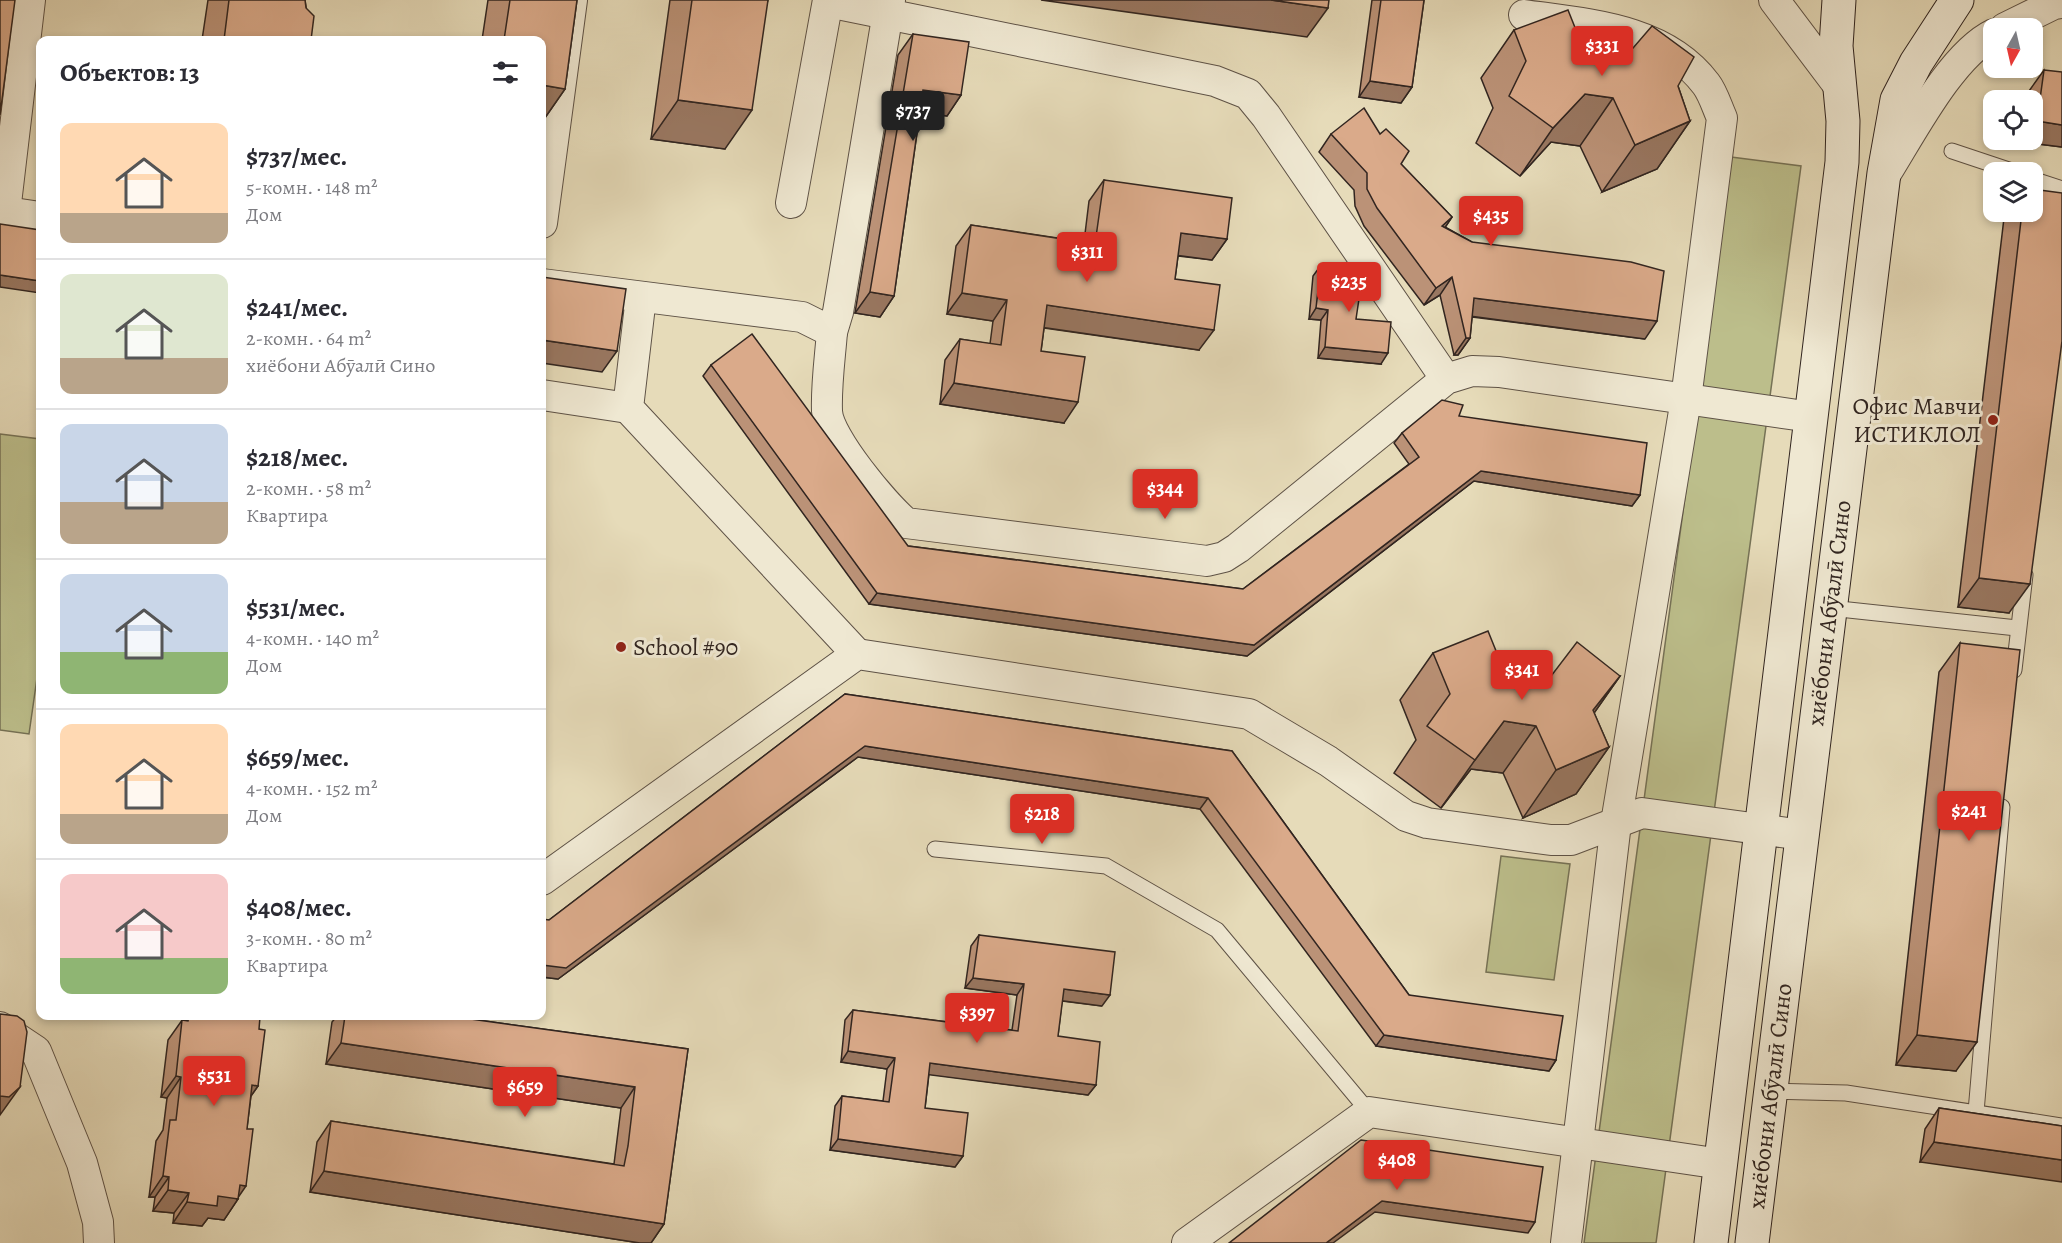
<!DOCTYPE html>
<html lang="ru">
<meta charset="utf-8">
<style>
body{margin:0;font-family:Alegreya,serif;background:#f7f7f7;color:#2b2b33;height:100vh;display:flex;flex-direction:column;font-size:22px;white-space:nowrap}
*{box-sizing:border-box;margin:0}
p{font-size:20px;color:#7c7c81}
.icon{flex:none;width:33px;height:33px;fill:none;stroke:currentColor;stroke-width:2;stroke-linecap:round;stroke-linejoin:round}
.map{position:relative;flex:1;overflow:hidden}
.side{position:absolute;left:36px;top:36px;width:510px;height:984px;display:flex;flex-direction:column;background:#fff;border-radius:12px;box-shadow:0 3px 9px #0003}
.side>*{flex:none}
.needle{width:39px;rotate:188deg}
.fabs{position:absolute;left:1983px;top:18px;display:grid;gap:12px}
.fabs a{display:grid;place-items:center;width:60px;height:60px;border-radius:12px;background:#fff;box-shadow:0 3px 9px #0003;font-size:30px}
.price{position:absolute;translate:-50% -51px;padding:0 14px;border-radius:6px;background:#d93025;color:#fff;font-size:20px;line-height:39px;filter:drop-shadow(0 2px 3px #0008)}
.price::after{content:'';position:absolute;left:50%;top:36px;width:18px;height:14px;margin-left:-9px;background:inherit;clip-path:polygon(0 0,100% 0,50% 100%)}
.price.active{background:#222;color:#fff}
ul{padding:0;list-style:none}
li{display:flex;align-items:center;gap:18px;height:150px;padding:0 24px}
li+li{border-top:2px solid #e1e1e2}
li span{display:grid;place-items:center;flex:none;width:168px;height:120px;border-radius:12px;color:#555}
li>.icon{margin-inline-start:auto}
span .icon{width:72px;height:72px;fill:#fffc;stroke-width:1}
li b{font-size:26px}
h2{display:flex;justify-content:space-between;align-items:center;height:72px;padding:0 24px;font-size:26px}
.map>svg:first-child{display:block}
.green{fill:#bcbe8b;stroke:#767256;stroke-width:1.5}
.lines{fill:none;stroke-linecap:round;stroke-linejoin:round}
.service-casing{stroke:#5e5246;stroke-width:17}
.minor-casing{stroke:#5e5246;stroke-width:32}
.secondary-casing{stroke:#312520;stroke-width:35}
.service{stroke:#efe8d2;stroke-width:15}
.minor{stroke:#efe8d2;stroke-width:30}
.secondary{stroke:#efe8d2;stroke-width:33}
.wall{fill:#bb9277;stroke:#312520;stroke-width:1.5}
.shaded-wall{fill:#997761;stroke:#312520;stroke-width:1.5}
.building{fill:#daaa8a;stroke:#312520;stroke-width:1.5}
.poi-dot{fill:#8f2418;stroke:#efe8d2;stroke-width:2}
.labels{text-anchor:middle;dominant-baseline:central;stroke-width:6;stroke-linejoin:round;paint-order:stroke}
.poi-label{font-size:24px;fill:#312520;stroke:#efe8d2;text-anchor:end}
.street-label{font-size:24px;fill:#312520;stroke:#efe8d2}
</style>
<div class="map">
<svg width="2062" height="1243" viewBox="0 0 2062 1243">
<rect width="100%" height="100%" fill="#e6dbb9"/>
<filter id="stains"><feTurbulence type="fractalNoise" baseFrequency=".00333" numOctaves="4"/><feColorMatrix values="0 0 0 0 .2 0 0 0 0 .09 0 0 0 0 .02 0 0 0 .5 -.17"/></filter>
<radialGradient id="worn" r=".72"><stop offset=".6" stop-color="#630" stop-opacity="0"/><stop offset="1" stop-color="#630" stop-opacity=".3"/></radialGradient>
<g class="green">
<polygon points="1731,157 1801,166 1656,1243 1584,1243"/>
<polygon points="0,434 40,439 40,657 29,734 0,730"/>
<polygon points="1501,856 1570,864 1554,980 1486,972"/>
</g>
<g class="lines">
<g class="service-casing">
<g id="service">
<polyline points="1952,151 2015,172"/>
<polyline points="2032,179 2062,189"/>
<polyline points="1830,608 2017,628"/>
<polyline points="2014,670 2025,575"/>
<polyline points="935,849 1106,866 1217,930 1369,1112"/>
<polyline points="1769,1091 1846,1093 2062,1126"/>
<polyline points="1976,1112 2002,807"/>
</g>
</g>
<g class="minor-casing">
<g id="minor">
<polyline points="1774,0 1838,85"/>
<polyline points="828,2 1215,81 1248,94 1266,116 1446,379"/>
<path d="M 1524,15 C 1588,24 1664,28 1706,84 C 1713,93 1717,107 1722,118 L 1686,399 L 1616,823 L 1566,1243"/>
<polyline points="2005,28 2054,4 2062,3"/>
<path d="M 1885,175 C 1911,134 1951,55 1994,34"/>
<polyline points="791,203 828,0"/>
<polyline points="0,211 40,217"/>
<polyline points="5,212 30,0"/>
<polyline points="542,223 572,0"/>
<path d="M 542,284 L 802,317 L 832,332 C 830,358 826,385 827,411 C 828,438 885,505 906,523 L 1207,561 L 1224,557 L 1238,548 L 1446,379 L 1472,371 L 1499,372 L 1811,417"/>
<polyline points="641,297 628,408 857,654"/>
<polyline points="832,332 838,312 890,0"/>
<polyline points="542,395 628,408"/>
<polyline points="542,880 857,654 1249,714 1328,761 1406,816 1427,823 1551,840 1571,840 1642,813 1802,835"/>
<polyline points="0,1027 36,1051 82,1163 98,1222 99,1243"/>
<polyline points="1187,1243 1369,1112 1721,1164"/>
</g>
</g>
<g class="secondary-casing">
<g id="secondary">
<polyline points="1711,1243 1842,162 1843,121 1836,46 1839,0"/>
<polyline points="1752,1243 1884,173 1897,100 1916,63 1957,0"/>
</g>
</g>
<use href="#service" class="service"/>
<use href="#minor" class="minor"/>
<use href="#secondary" class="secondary"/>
</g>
<g class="wall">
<polygon points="208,0 305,0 311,40 202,40"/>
<polygon points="488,0 577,0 565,89 542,122 542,40 482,40"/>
<polygon points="670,0 768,0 725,149 651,139"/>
<polygon points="1372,0 1424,0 1412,87 1401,103 1359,97"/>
<polygon points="1514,30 1678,86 1690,121 1657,169 1602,192 1580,146 1551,142 1520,176 1476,143 1493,108 1481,78"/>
<polygon points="913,34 961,95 947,116 920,112 894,296 880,317 855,313 898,55"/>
<polygon points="2044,70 2062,147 2022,142 2022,140 2032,140 2032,100 2028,100 2029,91"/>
<polygon points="1331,134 1380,134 1401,164 1452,217 1445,227 1645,339 1472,317 1470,338 1458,355 1454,355 1440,295 1424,305 1364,226 1355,206 1354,190 1319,152"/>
<polygon points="1104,180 1227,239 1212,260 1178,256 1175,279 1199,350 1044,328 1041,351 1064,423 940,404 945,360 960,339 990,344 993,321 947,314 956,246 971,225 1084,242 1089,201"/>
<polygon points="2008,212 2032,212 2009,613 1958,607 2004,218"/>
<polygon points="1321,265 1356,319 1381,364 1318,358 1321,320 1309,319 1313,276"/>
<polygon points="711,365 908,546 1243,589 1409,464 1394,443 1402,433 1459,416 1640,495 1632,506 1474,481 1247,656 869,604 703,376"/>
<polygon points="1960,643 1956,1071 1896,1065 1939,672"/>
<polygon points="1433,653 1509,683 1542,688 1620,676 1594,713 1609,747 1576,794 1523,818 1503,773 1471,769 1441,808 1394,773 1416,740 1400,700"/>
<polygon points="845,694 1232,751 1409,995 1556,1060 1549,1071 1376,1046 1200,809 858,757 558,979 542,977 542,919 549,920"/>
<polygon points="979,935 1102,1006 1062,1001 1058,1036 1096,1085 1088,1095 929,1074 925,1108 963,1156 955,1167 830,1150 835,1106 842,1096 883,1101 887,1069 841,1062 845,1020 853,1010 1012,1030 1017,995 965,988 971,946"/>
<polygon points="185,1016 248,1016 259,1029 258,1086 251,1096 238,1199 224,1220 208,1218 202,1226 173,1223 174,1213 153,1211 155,1197 149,1197 156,1141 163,1130 167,1098 161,1097 168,1040"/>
<polygon points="337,1016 449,1016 688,1049 664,1224 651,1243 640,1243 310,1192 317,1142 331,1121 614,1164 621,1108 326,1064 332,1022"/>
<polygon points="1939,1108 2062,1126 1920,1162 1925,1129"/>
</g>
<g class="shaded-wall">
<polygon points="1041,0 1271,0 1328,8 1307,37"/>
<polygon points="1370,81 1412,87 1401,103 1359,97"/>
<polygon points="542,85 565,89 542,122"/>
<polygon points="923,90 961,95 947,116 909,111"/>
<polygon points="1585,94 1613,98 1580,146 1551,142 1520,176 1553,128"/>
<polygon points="678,100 752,110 725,149 651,139"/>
<polygon points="1690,121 1657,169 1602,192 1635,145"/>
<polygon points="2037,121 2062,125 2062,147 2022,142 2024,140 2032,140 2032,127"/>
<polygon points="1452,217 1440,235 1442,226"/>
<polygon points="1181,233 1227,239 1212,260 1167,254"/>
<polygon points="0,275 40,281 40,293 0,287"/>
<polygon points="1452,277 1440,295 1424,305 1436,288"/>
<polygon points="870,292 894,296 880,317 855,313"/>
<polygon points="962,293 1007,300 993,321 947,314"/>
<polygon points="1474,298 1657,321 1645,339 1462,315"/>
<polygon points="1047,305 1214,330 1199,350 1033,326"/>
<polygon points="1316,308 1328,310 1321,320 1309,319"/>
<polygon points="1466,338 1470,338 1458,355 1454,355"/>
<polygon points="542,340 617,351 602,372 542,363"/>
<polygon points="1325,347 1388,353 1381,364 1318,358"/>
<polygon points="954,383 1078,402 1064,423 940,404"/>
<polygon points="1481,471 1640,495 1632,506 1474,481 1247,656 869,604 877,593 1254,645"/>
<polygon points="1979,578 2030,584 2009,613 1958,607"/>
<polygon points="1620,676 1587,723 1593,710"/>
<polygon points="1504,721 1536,726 1503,773 1471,769 1441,808 1475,760"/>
<polygon points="865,746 1208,798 1200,809 858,757 558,979 542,977 542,965"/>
<polygon points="1609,747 1576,794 1523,818 1556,770"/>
<polygon points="973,978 1024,984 1017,995 965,988"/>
<polygon points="1064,989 1110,995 1102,1006 1056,1000"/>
<polygon points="1384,1035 1556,1060 1549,1071 1376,1046"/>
<polygon points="1917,1035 1977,1042 1956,1071 1896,1065"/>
<polygon points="341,1043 635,1087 621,1108 326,1064"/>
<polygon points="848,1051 895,1058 887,1069 841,1062"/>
<polygon points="930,1063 1096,1085 1088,1095 923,1074"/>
<polygon points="176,1076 181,1077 167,1098 161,1097"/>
<polygon points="252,1085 258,1086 243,1107"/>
<polygon points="20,1087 0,1115 0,1096"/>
<polygon points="838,1139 963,1156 955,1167 830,1150"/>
<polygon points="1934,1142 2062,1160 2062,1182 1920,1162"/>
<polygon points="324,1171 664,1224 651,1243 640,1243 310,1192"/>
<polygon points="163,1176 169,1177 155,1197 149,1197"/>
<polygon points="240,1185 246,1186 237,1199 238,1199 224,1220 208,1218 202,1226 173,1223 187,1202"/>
<polygon points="168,1190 189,1193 174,1213 153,1211"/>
<polygon points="1382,1201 1535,1222 1528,1233 1375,1212 1333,1243 1326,1243"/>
</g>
<g class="building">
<polygon points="0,0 15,0 0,115"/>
<polygon points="229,0 305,0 306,8 314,16 311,40 224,40"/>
<polygon points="510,0 577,0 565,89 542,85 542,40 504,40"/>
<polygon points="692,0 768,0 752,110 678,100"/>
<polygon points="1271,0 1329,0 1328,8"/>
<polygon points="1381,0 1424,0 1412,87 1370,81"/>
<polygon points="1568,10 1586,55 1621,62 1652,26 1694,57 1678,86 1690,121 1635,145 1613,98 1585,94 1553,128 1509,96 1526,61 1514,30"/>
<polygon points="913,34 969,42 961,95 923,90 894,296 870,292"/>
<polygon points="2044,70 2062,72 2062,125 2037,121"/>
<polygon points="1364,108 1380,134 1386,129 1409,151 1401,164 1452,217 1442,226 1472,242 1631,262 1664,271 1657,321 1474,298 1470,338 1466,338 1452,277 1436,288 1377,208 1367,189 1367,173 1331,134"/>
<polygon points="1104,180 1232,198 1227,239 1181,233 1175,279 1220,285 1214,330 1047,305 1041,351 1085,357 1078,402 954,383 960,339 1001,345 1007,300 962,293 971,225 1095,244"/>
<polygon points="2032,189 2062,193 2062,341 2030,584 1979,578 2022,212 2032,212"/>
<polygon points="0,224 40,230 40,281 0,275"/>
<polygon points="1321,265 1363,272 1356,319 1391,322 1388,353 1325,347 1328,310 1316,308"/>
<polygon points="542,277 626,289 617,351 542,340"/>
<polygon points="752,334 908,546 1243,589 1419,457 1402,433 1442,400 1463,405 1459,416 1647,443 1640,495 1481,471 1254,645 877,593 711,365"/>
<polygon points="1488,631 1509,683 1542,688 1577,642 1620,676 1593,710 1609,747 1556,770 1536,726 1504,721 1475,760 1427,726 1450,694 1433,653"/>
<polygon points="1960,643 2020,650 1977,1042 1917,1035"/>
<polygon points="845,694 1232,751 1409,995 1563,1016 1556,1060 1384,1035 1208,798 865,746 566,968 542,965 542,919 549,920"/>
<polygon points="979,935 1115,952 1110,995 1064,989 1058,1036 1100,1042 1096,1085 930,1063 925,1108 968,1113 963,1156 838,1139 842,1096 889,1102 895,1058 848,1051 853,1010 1018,1031 1024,984 973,978"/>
<polygon points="0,1014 17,1016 24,1021 27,1032 20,1087 9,1097 0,1096"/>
<polygon points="189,1016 248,1016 260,1017 259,1029 265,1030 258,1086 252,1085 247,1129 253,1129 246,1186 240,1185 238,1199 218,1196 217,1206 187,1202 189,1193 168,1190 169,1177 163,1176 170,1120 176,1120 181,1077 176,1076 182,1020 188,1021"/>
<polygon points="345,1016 449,1016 688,1049 664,1224 324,1171 331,1121 624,1166 628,1146 635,1087 341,1043"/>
<polygon points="1939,1108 2062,1126 2062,1160 1934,1142"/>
<polygon points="1361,1140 1543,1167 1535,1222 1382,1201 1326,1243 1229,1243"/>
</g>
<g class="poi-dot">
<circle cx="1993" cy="420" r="6"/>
<circle cx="621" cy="647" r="6"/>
</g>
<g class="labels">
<g class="poi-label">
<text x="1981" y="406">Офис Мавчи<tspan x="1981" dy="28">ИСТИКЛОЛ</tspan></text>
<text x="633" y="647" text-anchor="start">School #90</text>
</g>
<g class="street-label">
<text transform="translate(1829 613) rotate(-83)">хиёбони Абӯалӣ Сино</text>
<text transform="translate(1770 1096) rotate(-83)">хиёбони Абӯалӣ Сино</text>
</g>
</g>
<rect width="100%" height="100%" filter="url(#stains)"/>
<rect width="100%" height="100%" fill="url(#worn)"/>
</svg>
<div class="fabs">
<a><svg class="needle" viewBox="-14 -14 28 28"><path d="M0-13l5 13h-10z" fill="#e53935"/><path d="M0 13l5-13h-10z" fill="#7c7c81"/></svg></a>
<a><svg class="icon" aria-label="locate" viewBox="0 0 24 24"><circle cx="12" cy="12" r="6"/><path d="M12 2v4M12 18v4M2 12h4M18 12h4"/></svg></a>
<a><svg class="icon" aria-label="layers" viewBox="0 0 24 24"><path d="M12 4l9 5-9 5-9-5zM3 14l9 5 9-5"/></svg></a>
</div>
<b class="price" style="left:1602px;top:77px">$331</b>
<b class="price active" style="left:913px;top:142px">$737</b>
<b class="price" style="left:1491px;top:247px">$435</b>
<b class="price" style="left:1087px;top:283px">$311</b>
<b class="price" style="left:1349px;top:313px">$235</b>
<b class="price" style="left:1165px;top:520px">$344</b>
<b class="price" style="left:1522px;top:701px">$341</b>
<b class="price" style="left:1969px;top:842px">$241</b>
<b class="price" style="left:1042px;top:845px">$218</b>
<b class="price" style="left:977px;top:1044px">$397</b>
<b class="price" style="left:214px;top:1107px">$531</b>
<b class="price" style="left:525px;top:1118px">$659</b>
<b class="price" style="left:1397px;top:1191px">$408</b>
<section class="side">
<h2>Объектов: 13<svg class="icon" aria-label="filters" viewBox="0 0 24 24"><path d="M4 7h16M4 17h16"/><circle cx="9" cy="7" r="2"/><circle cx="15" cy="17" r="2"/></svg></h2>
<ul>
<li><span style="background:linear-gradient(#ffd9b3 75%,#b9a48a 0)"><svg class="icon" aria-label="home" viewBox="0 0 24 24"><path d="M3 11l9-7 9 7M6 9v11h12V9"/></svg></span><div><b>$737/мес.</b><p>5-комн. · 148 m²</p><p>Дом</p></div></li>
<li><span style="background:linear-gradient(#dfe7d0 70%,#b9a48a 0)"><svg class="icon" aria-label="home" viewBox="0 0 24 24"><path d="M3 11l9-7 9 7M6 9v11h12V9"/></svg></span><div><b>$241/мес.</b><p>2-комн. · 64 m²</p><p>хиёбони Абӯалӣ Сино</p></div></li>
<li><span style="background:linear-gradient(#c9d6e8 65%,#b9a48a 0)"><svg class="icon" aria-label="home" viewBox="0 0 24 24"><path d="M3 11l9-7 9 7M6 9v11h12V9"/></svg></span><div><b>$218/мес.</b><p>2-комн. · 58 m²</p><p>Квартира</p></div></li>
<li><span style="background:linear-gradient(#c9d6e8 65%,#8fb573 0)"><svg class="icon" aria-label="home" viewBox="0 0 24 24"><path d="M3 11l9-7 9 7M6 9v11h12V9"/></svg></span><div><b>$531/мес.</b><p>4-комн. · 140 m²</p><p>Дом</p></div></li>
<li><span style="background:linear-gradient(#ffd9b3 75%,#b9a48a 0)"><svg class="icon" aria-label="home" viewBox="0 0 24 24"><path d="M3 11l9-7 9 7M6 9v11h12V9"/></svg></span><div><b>$659/мес.</b><p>4-комн. · 152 m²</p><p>Дом</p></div></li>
<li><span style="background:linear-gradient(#f6c9c9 70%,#8fb573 0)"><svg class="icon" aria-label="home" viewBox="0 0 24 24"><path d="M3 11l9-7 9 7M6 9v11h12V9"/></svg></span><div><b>$408/мес.</b><p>3-комн. · 80 m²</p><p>Квартира</p></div></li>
</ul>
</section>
</div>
